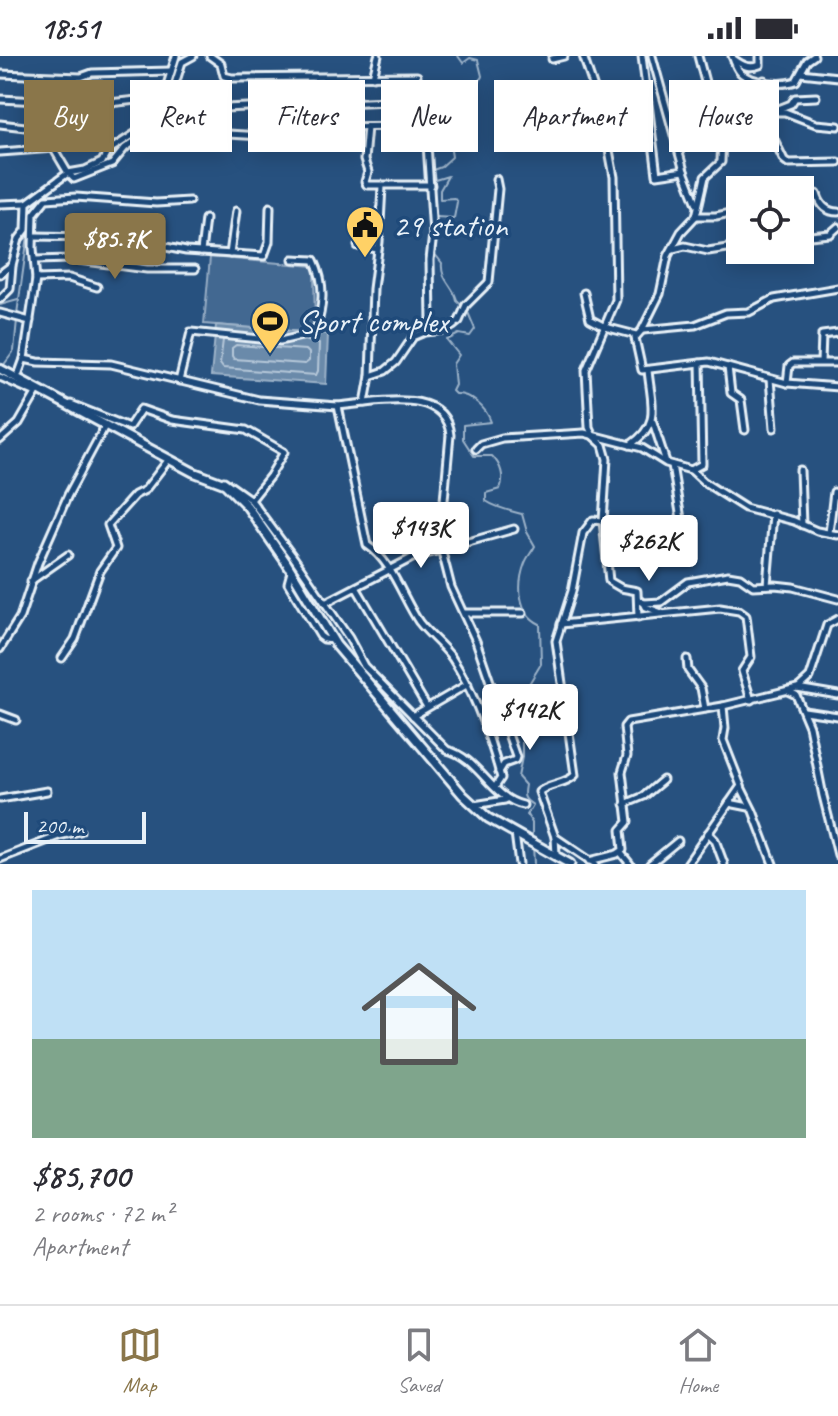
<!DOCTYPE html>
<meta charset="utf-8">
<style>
body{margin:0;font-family:Caveat,sans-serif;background:#f2f2f3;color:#2b2b33;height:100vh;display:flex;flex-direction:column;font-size:30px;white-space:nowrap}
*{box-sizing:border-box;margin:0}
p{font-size:26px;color:#7c7c81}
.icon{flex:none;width:44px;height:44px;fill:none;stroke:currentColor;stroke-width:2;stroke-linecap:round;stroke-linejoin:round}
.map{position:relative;height:808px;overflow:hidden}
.side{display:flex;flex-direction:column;background:#fff;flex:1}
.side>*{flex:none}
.hud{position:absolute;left:24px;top:24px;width:790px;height:72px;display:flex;gap:16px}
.controls{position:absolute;left:726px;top:120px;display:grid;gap:16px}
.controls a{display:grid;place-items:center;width:88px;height:88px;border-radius:0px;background:#fff;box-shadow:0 4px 20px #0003;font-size:40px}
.scale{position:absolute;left:24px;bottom:20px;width:122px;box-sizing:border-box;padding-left:8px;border:4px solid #e8f1f8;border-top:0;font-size:22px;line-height:28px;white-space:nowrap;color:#e8f1f8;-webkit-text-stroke:6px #1f4a7a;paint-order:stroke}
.price{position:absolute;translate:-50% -68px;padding:0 18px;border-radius:8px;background:#fff;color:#222;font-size:26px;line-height:52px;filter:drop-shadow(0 2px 4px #0008)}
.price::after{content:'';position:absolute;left:50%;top:48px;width:24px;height:18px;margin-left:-12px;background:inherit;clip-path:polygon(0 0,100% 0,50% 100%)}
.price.selected{background:#8a764a;color:#fff}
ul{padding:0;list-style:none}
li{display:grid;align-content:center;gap:16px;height:424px;padding:0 32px}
li span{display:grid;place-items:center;height:248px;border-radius:0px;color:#555}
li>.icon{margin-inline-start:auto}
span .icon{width:144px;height:144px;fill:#fffc;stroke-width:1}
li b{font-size:34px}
.tag{padding:0 28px;border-radius:0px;background:#fff;box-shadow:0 4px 20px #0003;font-size:28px;line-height:72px}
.tag.selected{background:#8a764a;color:#fff}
.status{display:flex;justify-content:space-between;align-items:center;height:56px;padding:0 40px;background:#fff;direction:ltr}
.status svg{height:22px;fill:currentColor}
.tab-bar{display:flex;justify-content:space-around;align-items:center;height:112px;border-top:2px solid #e1e1e2;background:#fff;font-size:22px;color:#7c7c81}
.tab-bar a{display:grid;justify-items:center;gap:4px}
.tab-bar .selected{color:#8a764a}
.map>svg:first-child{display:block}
.green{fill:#436891;stroke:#96acc4;stroke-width:2}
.water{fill:#6b8aaa;stroke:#9db3c9;stroke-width:2}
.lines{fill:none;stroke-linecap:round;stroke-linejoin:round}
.shore{stroke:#b6c8d9;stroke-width:2}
.stream{stroke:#9db3c9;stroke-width:2}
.minor-casing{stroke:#e8f1f8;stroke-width:11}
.secondary-casing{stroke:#e8f1f8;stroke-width:13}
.minor{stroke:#1f4a7a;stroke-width:5}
.secondary{stroke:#1f4a7a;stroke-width:7}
.labels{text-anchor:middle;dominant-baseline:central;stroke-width:7;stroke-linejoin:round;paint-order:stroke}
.poi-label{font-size:32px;fill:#e8f1f8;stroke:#1f4a7a;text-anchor:start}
</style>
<div class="status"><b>18:51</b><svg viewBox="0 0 49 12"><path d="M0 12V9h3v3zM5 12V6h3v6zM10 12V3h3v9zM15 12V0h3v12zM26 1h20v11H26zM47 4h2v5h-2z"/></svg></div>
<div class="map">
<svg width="838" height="808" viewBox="0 0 838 808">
<rect width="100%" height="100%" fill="#27517f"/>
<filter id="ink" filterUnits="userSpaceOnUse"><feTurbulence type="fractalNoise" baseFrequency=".0125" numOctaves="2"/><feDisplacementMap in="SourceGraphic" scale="16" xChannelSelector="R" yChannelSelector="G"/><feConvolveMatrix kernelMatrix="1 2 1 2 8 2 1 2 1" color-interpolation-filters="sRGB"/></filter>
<g filter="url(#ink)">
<polygon class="green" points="210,201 314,210 315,277 204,268"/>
<polygon class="water" points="216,269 328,278 326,328 211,320"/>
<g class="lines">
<g class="shore">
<polyline points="223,284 220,308 223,312 316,319 318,315 319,288 304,284"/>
<polygon points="236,289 306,294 309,297 309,305 305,308 234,303 232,300 232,292"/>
</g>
<g class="stream">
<polyline points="172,22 179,2 183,0"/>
<polyline points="156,67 166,62 168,36"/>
<polyline points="104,109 110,97 117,92"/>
<polyline points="435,163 436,161 454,162 457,146 454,142 440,143 440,134 448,120 435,124 433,114 441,111 452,101 450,88 455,82 465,78 472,54 479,48 478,29 482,20 478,4 470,2 463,7 458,0"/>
<path d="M 434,197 L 442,207 C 440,224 455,231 457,245 L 467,254 L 475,273 L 470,280 L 459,278 L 447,284 L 459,299 L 453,308 L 455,329 L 452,335 L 455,338 C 469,337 486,351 491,366 L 463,369 L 463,383 L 474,400 L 492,400 C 501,409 505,421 500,433 L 486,437 L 486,445 C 496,452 510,455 522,458 L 527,476 L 535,490 C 532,496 527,501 525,507 C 517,528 517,557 540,568 L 541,608 L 521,641 L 527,673 L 522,686 L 522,701 L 518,721 L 525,729 C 523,740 523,743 533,749 L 527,759 L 532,767 L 532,783"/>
<polyline points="0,249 18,244"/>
<polyline points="17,258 31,158 42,141 68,121"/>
<polyline points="3,310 14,295 17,264"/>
<polyline points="533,789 534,808"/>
</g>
<g class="minor-casing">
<g id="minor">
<polyline points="210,0 221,8 224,20 232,22 417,20"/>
<polyline points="642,0 657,119 684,115"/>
<polyline points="652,0 684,115 697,148"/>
<polyline points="698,0 712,52 722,75"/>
<path d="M 732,0 C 735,6 736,14 742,18 C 754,27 782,30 796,25 L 807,5 L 814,0"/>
<polyline points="552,3 564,0"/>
<path d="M 735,4 C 743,10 750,13 760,9 L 760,0"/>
<polyline points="801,17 838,21"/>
<polyline points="0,18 81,21 92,17 171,15"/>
<polyline points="373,21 378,0"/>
<polyline points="764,24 763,40 771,54 770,75 784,104 788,107 838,106"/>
<polyline points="816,41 795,42 791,48 722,75 721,106 705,121 696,160 681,176 668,200 660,238 642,274 635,282 642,314 709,306 787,327 838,331"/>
<polyline points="0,43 100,48 164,41"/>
<polyline points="778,56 785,56 816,68 838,70"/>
<polyline points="170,62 175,28 182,6 193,0"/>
<polyline points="0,68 42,73 68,117 85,114 102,106 108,95 161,61 167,29 176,0"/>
<polyline points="367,71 364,104 368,116 365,126 367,129 431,129"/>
<polyline points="192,77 201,53 389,45"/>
<polyline points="0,96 55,92"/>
<path d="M 817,138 C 820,149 826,156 838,156"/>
<polyline points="0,148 27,147"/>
<polyline points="696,160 716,160 740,155"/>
<polyline points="34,180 158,182 161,190 186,195 264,200 269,186 270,151"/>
<polyline points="800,181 830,178 838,171"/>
<polyline points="358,190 378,193"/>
<polyline points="673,193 685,190 708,195 740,190"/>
<polyline points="201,196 205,163"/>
<polyline points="230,198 236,155"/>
<polyline points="35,204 70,203 147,213 195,213"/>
<polyline points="0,218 12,209 19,183 26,174 27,147 68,117 74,123 112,108 125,92 170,62 170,73 175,75 262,80 295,71 313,74 325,71 413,70 426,73 433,178 430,204 431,266 425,276 413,281 396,306 385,315 370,320"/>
<polyline points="36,223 69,222 97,231"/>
<polyline points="584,237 590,263 605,271 636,279"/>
<polyline points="0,243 10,233 12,210"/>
<polyline points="0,257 30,265"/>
<polyline points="643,274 695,269 726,257 749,256 774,243 838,232"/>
<polyline points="425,276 446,274 453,270 459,265 466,249 489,226 498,133 496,123"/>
<polyline points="24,303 38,306 111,308 259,344 338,350 365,347 370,320 373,233 379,186 382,130"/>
<polyline points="821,306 822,279 838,277"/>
<polyline points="728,311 731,337 741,344 745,374"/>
<polyline points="0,321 36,337"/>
<polyline points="17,322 24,303 36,223 33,192 34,158 46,143 76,141 156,147 189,145"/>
<polyline points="770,323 774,372"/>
<path d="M 179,325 L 191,276 L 280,285 L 315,277 C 323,252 326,229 314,204 L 293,203"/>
<polyline points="787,327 789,310 793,307 838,307"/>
<path d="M 365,347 C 394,344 446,337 450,379 L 440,488 L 451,531 L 476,585 L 516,701 L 515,704 L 504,708 L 499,716"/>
<polyline points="71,348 129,371 141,353 172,364 246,374 284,396 270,420 251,444"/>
<path d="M 338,350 L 367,489 C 392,505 403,543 419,566 C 429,579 443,589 452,602 C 476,639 490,681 501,722 L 495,731"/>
<polyline points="653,366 666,406"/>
<polyline points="0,384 19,367 38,334"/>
<path d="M 630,389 C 662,368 651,348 648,314"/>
<polyline points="476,393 481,388 502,382 584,377 642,392 666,407 691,414 704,426 745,452 794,465 817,475 838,479"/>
<polyline points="672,409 684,481"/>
<polyline points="691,414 702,408 700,307"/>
<polyline points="800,414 802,469"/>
<path d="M 224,425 L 251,444 L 294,502 L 349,582 L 364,610 L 447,694 C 479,702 491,742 523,749"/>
<polyline points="603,465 609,525 621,532 637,535 638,561"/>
<polyline points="829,477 834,436"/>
<polyline points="291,516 288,527 320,580 324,583 333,584"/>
<polyline points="31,525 68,499"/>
<polyline points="767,529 773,458"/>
<polyline points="356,531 427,651"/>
<polyline points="638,544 644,547 661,546 688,526 728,519 740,521 753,530 775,529 793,531 838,543"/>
<polyline points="325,547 412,502 514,473"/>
<polyline points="644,547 646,551 662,557"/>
<polyline points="464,557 523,557"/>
<polyline points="561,568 720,552 739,555 746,560 751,601 742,615 751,644"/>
<polyline points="0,593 20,561 38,507 68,439 105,370"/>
<polyline points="62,602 75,583 100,515 116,492 108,469 135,439 145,434 169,403"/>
<polyline points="687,603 688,614 701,632 705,653"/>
<polyline points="798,632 810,621 827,569 838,563"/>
<polyline points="788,635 796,639 809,670 823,740 838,799"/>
<polyline points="804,655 838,660"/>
<polyline points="0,658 16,664"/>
<polyline points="413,660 468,628"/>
<polyline points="741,731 753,755 773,808"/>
<polyline points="0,743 47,735"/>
<polyline points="729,747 749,751"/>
<polyline points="625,748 644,740 663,724"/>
<polyline points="474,749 505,744"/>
<polyline points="515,777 519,808"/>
<polyline points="708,777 715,784 724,808"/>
<polyline points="555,781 595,808"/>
<polyline points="621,797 630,808"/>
<path d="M 556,799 L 555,781 L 539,736 C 549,727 565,729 575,719 L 556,585 L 572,535 L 583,477 L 593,464 L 603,465 L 607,403 L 603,389 L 593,380 L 589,371 L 586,314 L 616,244 L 614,121 L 602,56 L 583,0"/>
<polyline points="0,803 59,780 80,775"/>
<polyline points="589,805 617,798 623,794 621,774 628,766 622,716 627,700 624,671 628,666 723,650 797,632 838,639"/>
<polyline points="650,808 678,785"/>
<polyline points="687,808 741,730 723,684 725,672 723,650"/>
</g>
</g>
<g class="secondary-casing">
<polyline id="secondary" points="0,313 193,416 225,428 247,450 286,506 336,589 463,739 488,762 570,808"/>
</g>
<use href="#minor" class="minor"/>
<use href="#secondary" class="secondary"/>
</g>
</g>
<defs>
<g id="civic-pin" transform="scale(2)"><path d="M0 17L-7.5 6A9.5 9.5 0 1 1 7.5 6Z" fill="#ffd166" stroke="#1f4a7a"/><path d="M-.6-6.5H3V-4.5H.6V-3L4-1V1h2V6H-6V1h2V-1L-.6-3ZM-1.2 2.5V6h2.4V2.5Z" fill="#111"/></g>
<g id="stadium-pin" transform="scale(2)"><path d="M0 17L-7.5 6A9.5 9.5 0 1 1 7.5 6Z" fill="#ffd166" stroke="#1f4a7a"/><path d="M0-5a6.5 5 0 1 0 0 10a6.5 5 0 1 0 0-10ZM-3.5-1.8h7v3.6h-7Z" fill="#111"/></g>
</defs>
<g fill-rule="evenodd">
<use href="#civic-pin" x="365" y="169"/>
<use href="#stadium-pin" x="270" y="265"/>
</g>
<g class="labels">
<g class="poi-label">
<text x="393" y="169">29 station</text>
<text x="298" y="265">Sport complex</text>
</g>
</g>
</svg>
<div class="controls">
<a><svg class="icon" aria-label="locate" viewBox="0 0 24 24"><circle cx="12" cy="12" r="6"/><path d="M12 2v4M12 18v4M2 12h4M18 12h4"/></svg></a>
</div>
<div class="scale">200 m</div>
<b class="price selected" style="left:115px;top:225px">$85.7K</b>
<b class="price" style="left:421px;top:514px">$143K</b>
<b class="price" style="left:649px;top:527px">$262K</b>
<b class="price" style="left:530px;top:696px">$142K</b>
<div class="hud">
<a class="tag selected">Buy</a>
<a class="tag">Rent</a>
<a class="tag">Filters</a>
<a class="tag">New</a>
<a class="tag">Apartment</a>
<a class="tag">House</a>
</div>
</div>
<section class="side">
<ul>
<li><span style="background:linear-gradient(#bfe0f5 60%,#7fa58c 0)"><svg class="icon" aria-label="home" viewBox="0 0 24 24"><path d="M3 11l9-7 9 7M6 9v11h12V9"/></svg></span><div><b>$85,700</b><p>2 rooms · 72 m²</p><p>Apartment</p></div></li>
</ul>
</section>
<nav class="tab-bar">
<a class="selected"><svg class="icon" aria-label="map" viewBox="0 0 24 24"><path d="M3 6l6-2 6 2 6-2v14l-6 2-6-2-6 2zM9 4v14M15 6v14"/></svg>Map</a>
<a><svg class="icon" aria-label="saved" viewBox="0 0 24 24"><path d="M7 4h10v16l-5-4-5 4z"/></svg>Saved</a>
<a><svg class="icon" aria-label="home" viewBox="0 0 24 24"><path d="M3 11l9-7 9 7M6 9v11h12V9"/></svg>Home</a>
</nav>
